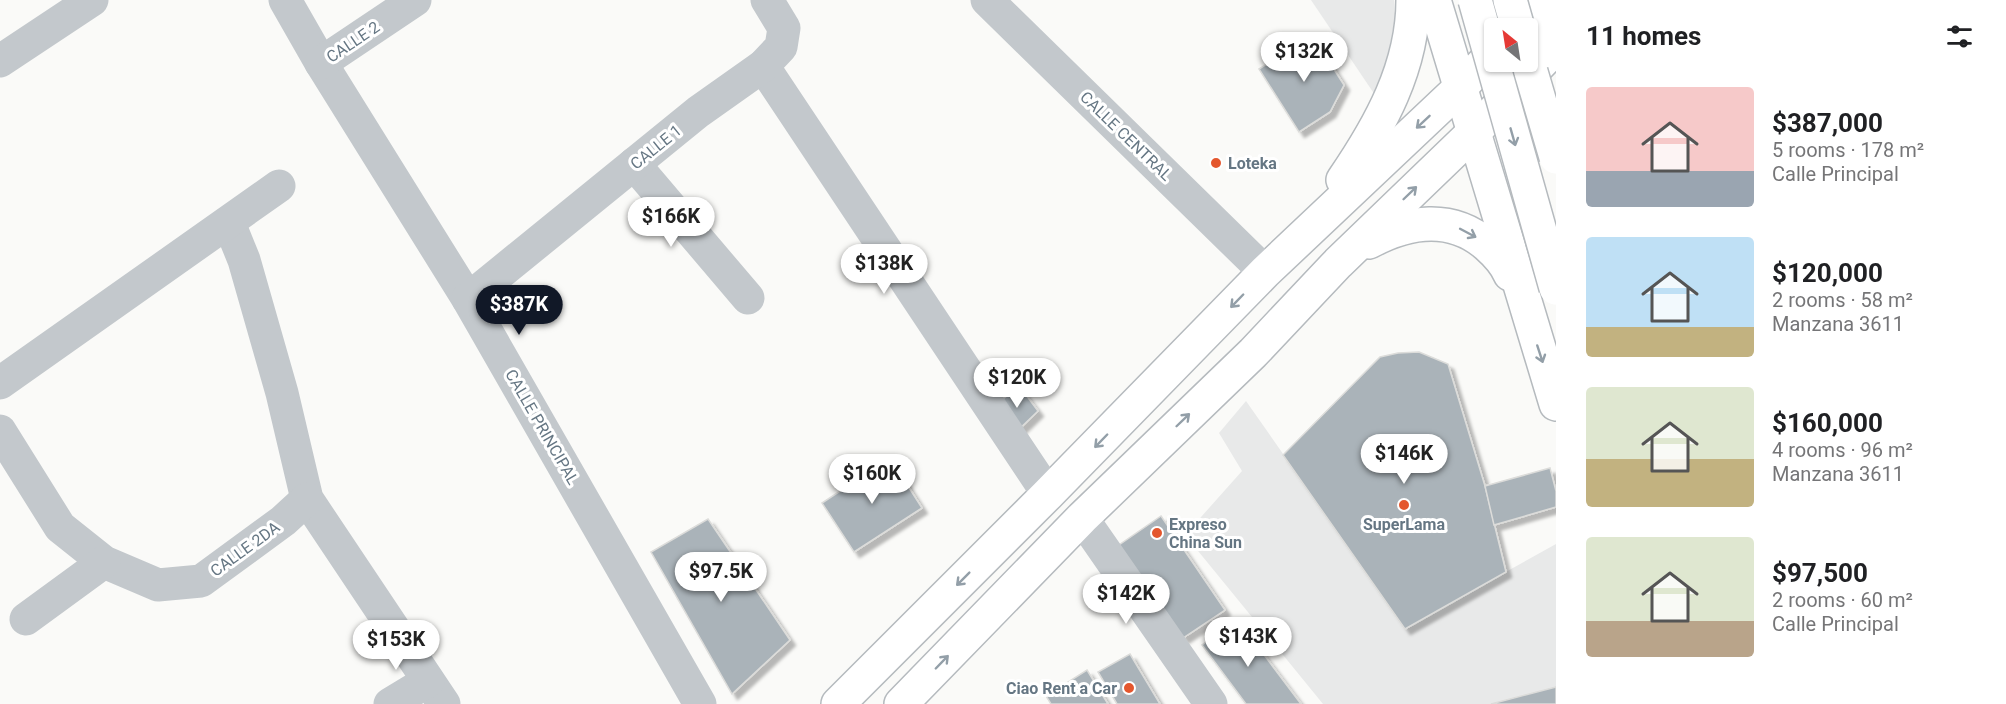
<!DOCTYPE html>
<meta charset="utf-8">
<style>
body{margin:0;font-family:Roboto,sans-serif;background:#f6f6f6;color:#202124;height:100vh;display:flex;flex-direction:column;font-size:22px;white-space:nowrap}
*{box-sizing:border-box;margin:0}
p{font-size:20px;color:#757577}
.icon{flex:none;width:33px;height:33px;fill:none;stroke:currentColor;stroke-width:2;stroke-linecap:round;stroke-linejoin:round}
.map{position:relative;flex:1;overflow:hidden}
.drawer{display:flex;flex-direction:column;background:#fff;width:450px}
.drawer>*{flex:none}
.needle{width:39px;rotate:330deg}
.fabs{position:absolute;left:1484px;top:18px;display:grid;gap:12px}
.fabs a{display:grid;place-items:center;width:54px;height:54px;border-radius:6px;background:#fff;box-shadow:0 2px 4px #0004;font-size:30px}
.price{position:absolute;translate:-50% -51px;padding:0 14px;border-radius:21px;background:#fff;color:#222;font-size:20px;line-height:39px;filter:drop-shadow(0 2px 3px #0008)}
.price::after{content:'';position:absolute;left:50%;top:36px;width:18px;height:14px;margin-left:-9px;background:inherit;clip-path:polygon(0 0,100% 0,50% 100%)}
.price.active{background:#111827;color:#fff}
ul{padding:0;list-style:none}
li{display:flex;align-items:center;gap:18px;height:150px;padding:0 30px}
li span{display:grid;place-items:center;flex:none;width:168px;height:120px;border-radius:6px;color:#555}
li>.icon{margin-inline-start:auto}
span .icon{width:72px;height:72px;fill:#fffc;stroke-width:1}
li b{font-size:26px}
h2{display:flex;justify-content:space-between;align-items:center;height:72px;padding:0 30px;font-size:26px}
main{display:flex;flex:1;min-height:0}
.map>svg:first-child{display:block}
.built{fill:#e8e9e9}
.building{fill:#aab3b9;stroke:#dcdcda;stroke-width:1.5;filter:url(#shadow)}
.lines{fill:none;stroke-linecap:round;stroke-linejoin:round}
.major-casing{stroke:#b5babe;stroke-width:36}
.minor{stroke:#c3c8cc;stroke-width:33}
.major{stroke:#fff;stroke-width:33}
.major-bridge-casing{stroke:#b5babe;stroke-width:36;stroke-linecap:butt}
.major-bridge{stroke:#fff;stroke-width:33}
.oneway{stroke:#939fa8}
.poi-dot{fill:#e4572e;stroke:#fff;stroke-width:2}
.labels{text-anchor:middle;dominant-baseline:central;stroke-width:6;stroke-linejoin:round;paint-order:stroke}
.street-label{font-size:16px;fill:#657683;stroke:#fff}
.poi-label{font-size:16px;font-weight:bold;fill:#657683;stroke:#fff;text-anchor:start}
</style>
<main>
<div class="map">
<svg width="1556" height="704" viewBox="0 0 1556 704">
<defs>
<filter id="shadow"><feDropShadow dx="5.5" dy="5.5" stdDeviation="1.5" flood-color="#0004"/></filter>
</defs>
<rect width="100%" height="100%" fill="#fafaf8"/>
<g class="built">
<polygon points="1311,0 1394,0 1395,17 1388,56 1375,95"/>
<polygon points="1246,401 1405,628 1556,544 1556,704 1323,704 1185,535 1242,471 1219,433"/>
</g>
<g class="building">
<polygon points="1312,35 1344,85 1330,112 1299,132 1259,69"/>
<polygon points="1419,352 1448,364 1485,486 1506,572 1405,629 1283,455 1380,357 1398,353"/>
<polygon points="1020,387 1038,411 1014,434 997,403"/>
<polygon points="890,458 922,508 854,552 822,503"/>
<polygon points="1550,468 1556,491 1556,507 1494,525 1485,486"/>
<polygon points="1161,516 1225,610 1183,638 1119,545"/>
<polygon points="708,519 790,640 732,694 651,552"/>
<polygon points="1237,619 1301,704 1246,704 1202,645"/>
<polygon points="1130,654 1160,704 1117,704 1098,672"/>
<polygon points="1087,670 1108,704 1051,704 1046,696"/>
<polygon points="1556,687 1556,704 1491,704"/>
</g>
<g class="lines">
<g class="major-casing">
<g id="major">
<polyline points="1434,0 1556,404"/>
<polyline points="1543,0 1556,47"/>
<path d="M 1343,180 C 1380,126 1413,67 1413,0"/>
<path d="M 1369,242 C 1408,221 1451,214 1487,245 C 1496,253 1505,262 1510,274"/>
<polyline points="838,704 1048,494 1265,272 1461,87 1494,52"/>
<polyline points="901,704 1082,518 1253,353 1338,263 1474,132 1556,47"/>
</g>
</g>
<g class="minor">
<polyline points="285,0 321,63 468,299 700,704"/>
<polyline points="987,0 1265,272"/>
<polyline points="0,61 92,0"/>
<polyline points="321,63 415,0"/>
<polyline points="763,66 1048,494"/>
<polyline points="634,164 748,298"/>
<polyline points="229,223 244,260 282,393 307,499 444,704"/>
<polyline points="468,299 698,112 763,66 781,47 784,28 767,0"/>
<polyline points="0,383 279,186"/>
<polyline points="0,431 60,527 104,562 158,585 201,581 283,521 307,499"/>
<polyline points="1082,518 1211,704"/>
<polyline points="26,619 104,562"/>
<polyline points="390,704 428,681"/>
</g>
<use href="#major" class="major"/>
<g class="major-bridge-casing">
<g id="major-bridge">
<polyline points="1475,0 1556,288"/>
<polyline points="1510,0 1518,28"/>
<polyline points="1531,72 1556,157"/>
</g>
</g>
<use href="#major-bridge" class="major-bridge"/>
</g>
<defs><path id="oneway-shaft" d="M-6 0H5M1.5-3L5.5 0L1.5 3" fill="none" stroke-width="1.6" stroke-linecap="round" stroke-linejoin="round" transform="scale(1.5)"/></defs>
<g class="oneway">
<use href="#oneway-shaft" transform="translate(1423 122) rotate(137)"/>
<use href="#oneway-shaft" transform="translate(1513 137) rotate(74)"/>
<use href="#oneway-shaft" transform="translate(1410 193) rotate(-44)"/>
<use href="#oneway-shaft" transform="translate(1468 233) rotate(28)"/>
<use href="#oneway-shaft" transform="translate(1237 301) rotate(134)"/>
<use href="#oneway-shaft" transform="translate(1540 354) rotate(72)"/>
<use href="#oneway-shaft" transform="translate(1183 420) rotate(-44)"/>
<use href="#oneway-shaft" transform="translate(1101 441) rotate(134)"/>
<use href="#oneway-shaft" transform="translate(963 579) rotate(135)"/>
<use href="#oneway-shaft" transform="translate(942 662) rotate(-46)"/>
</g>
<g class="poi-dot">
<circle cx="1216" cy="163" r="6"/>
<circle cx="1404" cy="505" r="6"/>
<circle cx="1157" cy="533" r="6"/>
<circle cx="1129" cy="688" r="6"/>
</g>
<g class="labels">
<g class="street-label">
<text transform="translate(353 42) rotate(-34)">CALLE 2</text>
<text transform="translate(1126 136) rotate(44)">CALLE CENTRAL</text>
<text transform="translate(656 147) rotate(-39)">CALLE 1</text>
<text transform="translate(542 427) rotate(60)">CALLE PRINCIPAL</text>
<text transform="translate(245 549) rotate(-36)">CALLE 2DA</text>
</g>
<g class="poi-label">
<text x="1228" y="163">Loteka</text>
<text x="1169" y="524">Expreso<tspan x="1169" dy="18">China Sun</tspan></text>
<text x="1404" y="524" text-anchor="middle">SuperLama</text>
<text x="1117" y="688" text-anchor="end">Ciao Rent a Car</text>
</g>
</g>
</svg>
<div class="fabs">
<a><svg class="needle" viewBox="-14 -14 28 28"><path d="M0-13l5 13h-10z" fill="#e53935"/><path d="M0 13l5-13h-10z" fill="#757577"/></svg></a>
</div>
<b class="price" style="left:1304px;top:83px">$132K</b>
<b class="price" style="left:671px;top:248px">$166K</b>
<b class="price" style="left:884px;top:295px">$138K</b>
<b class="price active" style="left:519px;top:336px">$387K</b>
<b class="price" style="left:1017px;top:409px">$120K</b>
<b class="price" style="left:1404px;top:485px">$146K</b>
<b class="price" style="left:872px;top:505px">$160K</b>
<b class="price" style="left:721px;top:603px">$97.5K</b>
<b class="price" style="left:1126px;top:625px">$142K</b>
<b class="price" style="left:1248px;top:668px">$143K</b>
<b class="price" style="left:396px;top:671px">$153K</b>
</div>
<section class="drawer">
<h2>11 homes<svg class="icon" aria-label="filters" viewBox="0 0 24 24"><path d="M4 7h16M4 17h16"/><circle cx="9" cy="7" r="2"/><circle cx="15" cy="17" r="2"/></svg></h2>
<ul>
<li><span style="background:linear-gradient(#f6c9c9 70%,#9aa5b1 0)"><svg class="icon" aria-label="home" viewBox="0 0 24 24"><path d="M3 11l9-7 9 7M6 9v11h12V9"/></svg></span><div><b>$387,000</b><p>5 rooms · 178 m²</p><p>Calle Principal</p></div></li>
<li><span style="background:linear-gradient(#bfe0f5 75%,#c2b280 0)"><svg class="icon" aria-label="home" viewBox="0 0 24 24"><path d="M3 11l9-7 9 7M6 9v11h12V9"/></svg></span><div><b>$120,000</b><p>2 rooms · 58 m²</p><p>Manzana 3611</p></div></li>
<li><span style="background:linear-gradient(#dfe7d0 60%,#c2b280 0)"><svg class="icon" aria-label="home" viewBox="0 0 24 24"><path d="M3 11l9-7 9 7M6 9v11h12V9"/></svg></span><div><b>$160,000</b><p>4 rooms · 96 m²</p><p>Manzana 3611</p></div></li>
<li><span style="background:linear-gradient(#dfe7d0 70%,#b9a48a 0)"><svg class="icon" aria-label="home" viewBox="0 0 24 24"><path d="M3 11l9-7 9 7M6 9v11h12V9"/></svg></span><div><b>$97,500</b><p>2 rooms · 60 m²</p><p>Calle Principal</p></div></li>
</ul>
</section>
</main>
